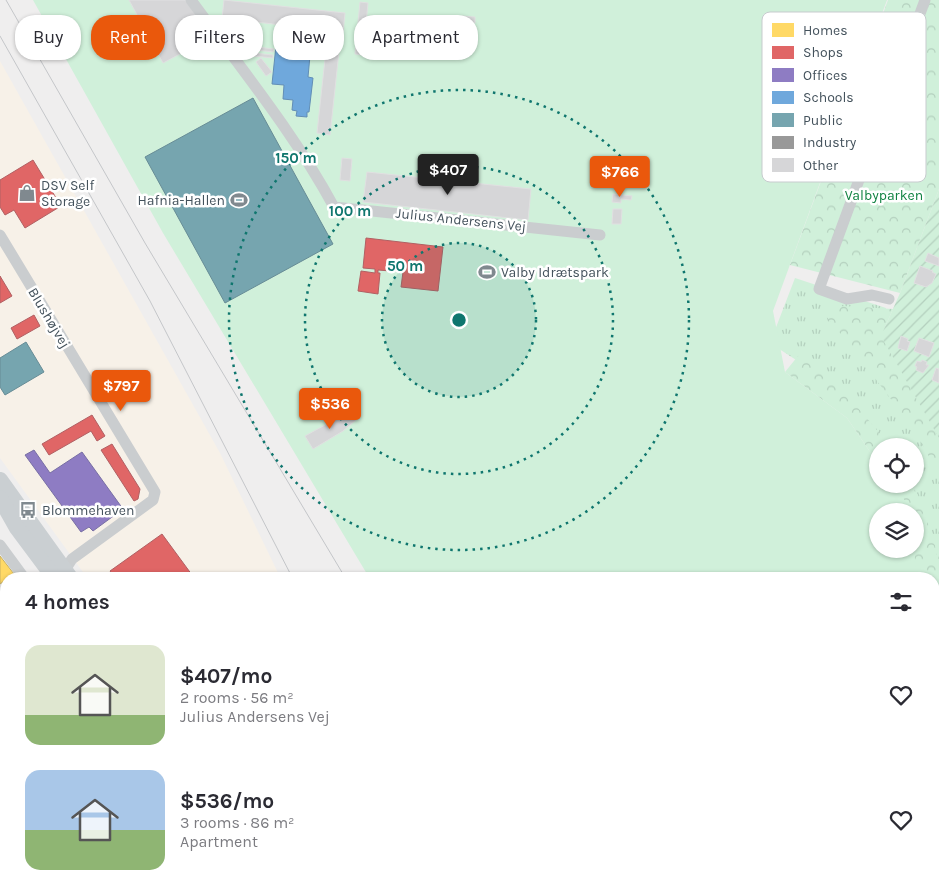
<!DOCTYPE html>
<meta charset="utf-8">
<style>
body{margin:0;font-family:Karla,sans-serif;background:#f2f2f3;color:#2b2b33;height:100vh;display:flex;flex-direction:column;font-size:19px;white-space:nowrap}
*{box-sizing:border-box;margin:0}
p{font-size:16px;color:#7c7c81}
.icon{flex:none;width:28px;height:28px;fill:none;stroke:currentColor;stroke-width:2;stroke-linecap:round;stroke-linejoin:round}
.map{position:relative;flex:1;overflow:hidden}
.drawer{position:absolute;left:0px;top:572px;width:940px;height:321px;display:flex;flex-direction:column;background:#fff;border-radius:20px 20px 0 0;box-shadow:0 1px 4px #0004}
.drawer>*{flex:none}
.banner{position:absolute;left:15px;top:15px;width:500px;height:45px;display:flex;gap:10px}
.fabs{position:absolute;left:869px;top:438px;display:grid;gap:10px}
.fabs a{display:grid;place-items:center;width:55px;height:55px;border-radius:50%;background:#fff;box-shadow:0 1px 4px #0004;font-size:25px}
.price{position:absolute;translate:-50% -42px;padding:0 11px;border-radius:5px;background:#ea580c;color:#fff;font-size:16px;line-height:32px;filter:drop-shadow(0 1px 2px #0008)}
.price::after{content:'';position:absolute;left:50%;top:30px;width:15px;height:11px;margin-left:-8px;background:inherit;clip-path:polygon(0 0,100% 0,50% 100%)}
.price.selected{background:#222;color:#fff}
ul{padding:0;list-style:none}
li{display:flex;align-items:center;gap:15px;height:125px;padding:0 25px}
li span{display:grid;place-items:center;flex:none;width:140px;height:100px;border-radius:15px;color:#555}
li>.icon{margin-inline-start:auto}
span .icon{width:60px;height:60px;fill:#fffc;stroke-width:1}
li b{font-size:21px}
h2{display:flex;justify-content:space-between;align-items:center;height:60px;padding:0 25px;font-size:21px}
.tag{padding:0 18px;border-radius:20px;background:#fff;box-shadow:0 1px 4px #0004;font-size:18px;line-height:45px}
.tag.selected{background:#ea580c;color:#fff}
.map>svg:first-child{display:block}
.commercial{fill:#f7f1e8}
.grass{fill:url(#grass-tufts)}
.forest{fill:url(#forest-crowns)}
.garden{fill:url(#garden-furrows)}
.pitch{fill:#d0f0da}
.homes{fill:#ffd966;stroke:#c7b063}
.shops{fill:#e06666;stroke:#b16063}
.offices{fill:#8e7cc3;stroke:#786fa4}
.schools{fill:#6fa8dc;stroke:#628eb6}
.public{fill:#76a5af;stroke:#678c96}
.industry{fill:#999;stroke:#808487}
.building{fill:#d6d6d8;stroke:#e0e0e1}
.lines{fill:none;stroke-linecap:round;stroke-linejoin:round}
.minor{stroke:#cacdcf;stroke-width:11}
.secondary{stroke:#cacfd2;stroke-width:16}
.tram{stroke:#c4c6c9;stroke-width:1}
.ring{fill:none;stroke:#0f766e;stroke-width:2.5;stroke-dasharray:2.5 5}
.labels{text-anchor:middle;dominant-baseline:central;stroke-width:5;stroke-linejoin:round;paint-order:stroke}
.poi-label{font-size:14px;fill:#44525c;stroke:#fff;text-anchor:start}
.park-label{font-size:14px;fill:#108241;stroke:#fff}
.street-label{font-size:14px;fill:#44525c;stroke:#fff}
.key{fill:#fff;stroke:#c7cbce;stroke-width:1}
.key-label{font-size:14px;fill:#44525c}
.centre{fill:#0f766e;stroke:#fff;stroke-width:2.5}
.ring-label{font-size:15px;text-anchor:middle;font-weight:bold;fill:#0f766e;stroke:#fff;stroke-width:5;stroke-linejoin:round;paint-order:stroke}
</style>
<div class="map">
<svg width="939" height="893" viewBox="0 0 939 893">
<defs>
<pattern id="grass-tufts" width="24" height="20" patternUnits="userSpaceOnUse" patternTransform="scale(1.25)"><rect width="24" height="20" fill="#d0f0da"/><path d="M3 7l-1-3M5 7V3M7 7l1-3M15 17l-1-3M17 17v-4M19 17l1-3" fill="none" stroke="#b4d0be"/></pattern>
<pattern id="forest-crowns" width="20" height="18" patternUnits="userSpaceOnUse" patternTransform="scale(1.25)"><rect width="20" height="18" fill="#d0f0da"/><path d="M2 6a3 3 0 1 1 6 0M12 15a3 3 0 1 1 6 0" fill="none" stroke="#b4d0be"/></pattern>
<pattern id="garden-furrows" width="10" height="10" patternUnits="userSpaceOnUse" patternTransform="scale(1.25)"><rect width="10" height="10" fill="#d0f0da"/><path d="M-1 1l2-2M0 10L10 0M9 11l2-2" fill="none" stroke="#b4d0be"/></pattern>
</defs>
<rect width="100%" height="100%" fill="#efeeee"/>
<g class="commercial">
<polygon points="0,61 220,453 281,579 88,579 0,458"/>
<polygon points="314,888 473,888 477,893 318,893"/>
<polygon points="534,888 579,888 585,893 538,893"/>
</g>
<polygon class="grass" points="795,278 886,308 884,337 939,433 939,664 934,579 915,579 913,549 915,549 915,511 905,511 897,484 915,484 915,446 878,446 813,371 770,343"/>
<g class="forest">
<polygon points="888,0 939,0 939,189 900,293 790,265"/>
<polygon points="843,306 893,309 881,336 939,438 939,474 912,427 849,344 826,316"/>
<polygon points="802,351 821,364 887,442 890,446 878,446 877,462 847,418 785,372"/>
<polygon points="893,484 911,484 918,495 934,541 939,565 939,680 934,674 934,579 916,579 914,549 915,511 906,511 904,499"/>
</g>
<g class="garden">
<polygon points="939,189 939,438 881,336 900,293"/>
<polygon points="579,888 843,888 849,893 585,893"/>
</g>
<polygon class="pitch" points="33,0 887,0 773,311 785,372 847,418 877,462 878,484 893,484 904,499 906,511 878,511 878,549 914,549 916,579 370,579 163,233"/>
<g class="homes">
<polygon points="0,556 14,574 0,584"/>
<polygon points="4,701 6,701 6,714 1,713"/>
<polygon points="0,754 6,758 5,762 6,763 6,771 0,769"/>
<polygon points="0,817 6,819 3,831 0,830"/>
<polygon points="74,888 89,888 88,893 73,892"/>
<polygon points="124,888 138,888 139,889 136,893 123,893"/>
</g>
<g class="shops">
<polygon points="33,160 61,206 25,228 14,210 5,215 0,207 0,180"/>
<polygon points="366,238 443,247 438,291 401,287 403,272 378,270 378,273 380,273 378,294 358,291 361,271 375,273 375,269 363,268"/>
<polygon points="0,276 12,296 0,303"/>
<polygon points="34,315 40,326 17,339 11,328"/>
<polygon points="92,415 105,436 97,441 91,431 49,455 42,444"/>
<polygon points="112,444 140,489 138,499 134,501 101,450"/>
<polygon points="162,534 195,579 116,579 110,571"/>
<polygon points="208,888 227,888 226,892"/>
<polygon points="340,888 426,888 430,893 344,893"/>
</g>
<polygon class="offices" points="34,450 50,473 82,452 123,509 93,531 89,527 81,532 25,455"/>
<polygon class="schools" points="277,36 291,37 290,47 298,48 298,44 311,45 308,77 313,78 309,112 307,112 307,117 296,116 297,111 292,110 293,100 283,99 284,85 272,84"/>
<g class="public">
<polygon points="253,98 333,244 225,303 145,157"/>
<polygon points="26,342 44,372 5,395 0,387 0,358"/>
</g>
<g class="industry">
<polygon points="935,859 939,862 939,893 910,893 911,892 908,889 909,888 934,888 934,860"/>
<polygon points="864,888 889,888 892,891 890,893 870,893"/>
</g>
<g class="building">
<polygon points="129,0 185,0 200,20 193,47 163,63"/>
<polygon points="224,0 345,13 343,33 341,33 330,135 317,133 325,59 321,59 322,52 326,52 328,35 324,35 324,30 222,18"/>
<polygon points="360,2 368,3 363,55 355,54"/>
<polygon points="462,16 475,17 475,23 461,21"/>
<polygon points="248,46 274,49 273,52 248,49"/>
<polygon points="253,53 273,55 273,58 253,56"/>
<polygon points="261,58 272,72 266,76 256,62"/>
<polygon points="342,158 352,159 350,181 340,180"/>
<polygon points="367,172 531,189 528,220 363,202"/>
<polygon points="613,194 632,196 631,200 621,199 621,203 612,202"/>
<polygon points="613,209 622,209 621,224 612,224"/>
<polygon points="928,253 939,258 939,266 925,261"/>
<polygon points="920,266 933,271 932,272 936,274 932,283 926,287 914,283"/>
<polygon points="901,336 908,339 907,341 910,342 907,351 898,348"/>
<polygon points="919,338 934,343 929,357 914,351"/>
<polygon points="922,360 927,362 926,365 929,365 923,373 916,370 917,367 915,366 917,361 921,362"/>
<polygon points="936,368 939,369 939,383 932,380"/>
<polygon points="346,409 356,420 343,431 313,449 305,436 336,419"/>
</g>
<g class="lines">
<g class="minor">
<path d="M 191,0 C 240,67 294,133 334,207 L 600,235"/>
<polyline points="0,235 155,492 153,500 72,559 61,576"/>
<polyline points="889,299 872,295 847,299 819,289 925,0"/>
<polyline points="0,545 25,579"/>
<polyline points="0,642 6,624"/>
<polyline points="56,893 57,888"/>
<polyline points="156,893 158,888"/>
<polyline points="257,893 258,888"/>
</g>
<g class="secondary">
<polyline points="0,480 71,579"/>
<polyline points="0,498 17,528 55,579"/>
<polyline points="281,888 285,893"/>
</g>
<g class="tram">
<polyline points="6,0 145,243 346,579"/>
<polyline points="0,36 150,301 293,579"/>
<polyline points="486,888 490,893"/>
<polyline points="532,888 535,893"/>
</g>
</g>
<circle cx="459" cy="320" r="77" fill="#0f766e" fill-opacity=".12"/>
<g class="ring">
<circle cx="459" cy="320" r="77"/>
<circle cx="459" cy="320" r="154"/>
<circle cx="459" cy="320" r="230"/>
</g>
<defs>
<g id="shop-bare" transform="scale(1.35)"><path d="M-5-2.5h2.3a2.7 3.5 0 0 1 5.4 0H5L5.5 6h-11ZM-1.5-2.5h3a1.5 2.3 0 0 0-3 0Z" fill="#80898f" stroke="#fff" stroke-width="2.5" paint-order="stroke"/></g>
<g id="stadium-bare" transform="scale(1.35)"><path d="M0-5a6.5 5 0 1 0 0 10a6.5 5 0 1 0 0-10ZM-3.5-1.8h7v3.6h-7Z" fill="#80898f" stroke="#fff" stroke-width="2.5" paint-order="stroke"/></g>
<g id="bus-bare" transform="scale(1.35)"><path d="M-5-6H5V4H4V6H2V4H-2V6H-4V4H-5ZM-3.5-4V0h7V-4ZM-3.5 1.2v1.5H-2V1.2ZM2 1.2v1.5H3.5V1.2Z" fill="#80898f" stroke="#fff" stroke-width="2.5" paint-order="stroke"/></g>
</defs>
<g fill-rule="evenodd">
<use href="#shop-bare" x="27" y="193"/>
<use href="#stadium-bare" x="239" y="200"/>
<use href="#stadium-bare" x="487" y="272"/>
<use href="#bus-bare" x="28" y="510"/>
</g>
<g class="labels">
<g class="poi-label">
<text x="41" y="185">DSV Self<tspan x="41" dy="16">Storage</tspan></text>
<text x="225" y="200" text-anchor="end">Hafnia-Hallen</text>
<text x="501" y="272">Valby Idrætspark</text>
<text x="42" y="510">Blommehaven</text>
</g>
<g class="park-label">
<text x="884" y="195">Valbyparken</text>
</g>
<g class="street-label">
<text transform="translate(461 220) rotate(6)">Julius Andersens Vej</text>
<text transform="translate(49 318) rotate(59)">Blushøjvej</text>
</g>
</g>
<rect x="762" y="12" width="164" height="170" rx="8" class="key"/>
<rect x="772" y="23" width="22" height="14" fill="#ffd966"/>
<rect x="772" y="46" width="22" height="13" fill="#e06666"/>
<rect x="772" y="68" width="22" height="14" fill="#8e7cc3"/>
<rect x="772" y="91" width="22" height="13" fill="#6fa8dc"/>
<rect x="772" y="113" width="22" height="14" fill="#76a5af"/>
<rect x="772" y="136" width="22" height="13" fill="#999"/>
<rect x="772" y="158" width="22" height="14" fill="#d6d6d8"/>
<g class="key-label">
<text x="803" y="35">Homes</text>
<text x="803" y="57">Shops</text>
<text x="803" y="80">Offices</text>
<text x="803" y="102">Schools</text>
<text x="803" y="125">Public</text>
<text x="803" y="147">Industry</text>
<text x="803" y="170">Other</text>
</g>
<circle cx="459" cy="320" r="8" class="centre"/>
<g class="ring-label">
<text x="296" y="163">150 m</text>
<text x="350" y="216">100 m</text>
<text x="405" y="271">50 m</text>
</g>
</svg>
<div class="fabs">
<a><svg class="icon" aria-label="locate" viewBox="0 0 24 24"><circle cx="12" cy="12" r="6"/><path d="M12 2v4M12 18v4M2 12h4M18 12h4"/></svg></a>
<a><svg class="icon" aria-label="layers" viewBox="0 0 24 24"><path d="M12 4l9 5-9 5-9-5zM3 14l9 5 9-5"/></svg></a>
</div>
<b class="price selected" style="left:448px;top:196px">$407</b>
<b class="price" style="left:620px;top:198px">$766</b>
<b class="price" style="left:121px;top:412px">$797</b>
<b class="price" style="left:330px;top:430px">$536</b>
<div class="banner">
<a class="tag">Buy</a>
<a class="tag selected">Rent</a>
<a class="tag">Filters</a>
<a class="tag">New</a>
<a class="tag">Apartment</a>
</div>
<section class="drawer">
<h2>4 homes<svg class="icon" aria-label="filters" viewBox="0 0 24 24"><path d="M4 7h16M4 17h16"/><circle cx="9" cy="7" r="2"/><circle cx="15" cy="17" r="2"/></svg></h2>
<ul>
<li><span style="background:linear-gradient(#dfe7d0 70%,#8fb573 0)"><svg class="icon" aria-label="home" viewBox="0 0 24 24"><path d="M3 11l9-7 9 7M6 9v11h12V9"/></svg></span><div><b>$407/mo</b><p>2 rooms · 56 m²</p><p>Julius Andersens Vej</p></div><svg class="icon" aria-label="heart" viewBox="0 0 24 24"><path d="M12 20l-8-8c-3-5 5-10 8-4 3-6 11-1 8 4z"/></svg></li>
<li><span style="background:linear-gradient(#a9c7e8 60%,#8fb573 0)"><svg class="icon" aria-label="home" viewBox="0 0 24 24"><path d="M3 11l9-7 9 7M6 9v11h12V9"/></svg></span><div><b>$536/mo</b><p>3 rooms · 86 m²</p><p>Apartment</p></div><svg class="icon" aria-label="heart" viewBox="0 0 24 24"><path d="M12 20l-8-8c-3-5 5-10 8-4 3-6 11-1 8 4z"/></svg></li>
</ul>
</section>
</div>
